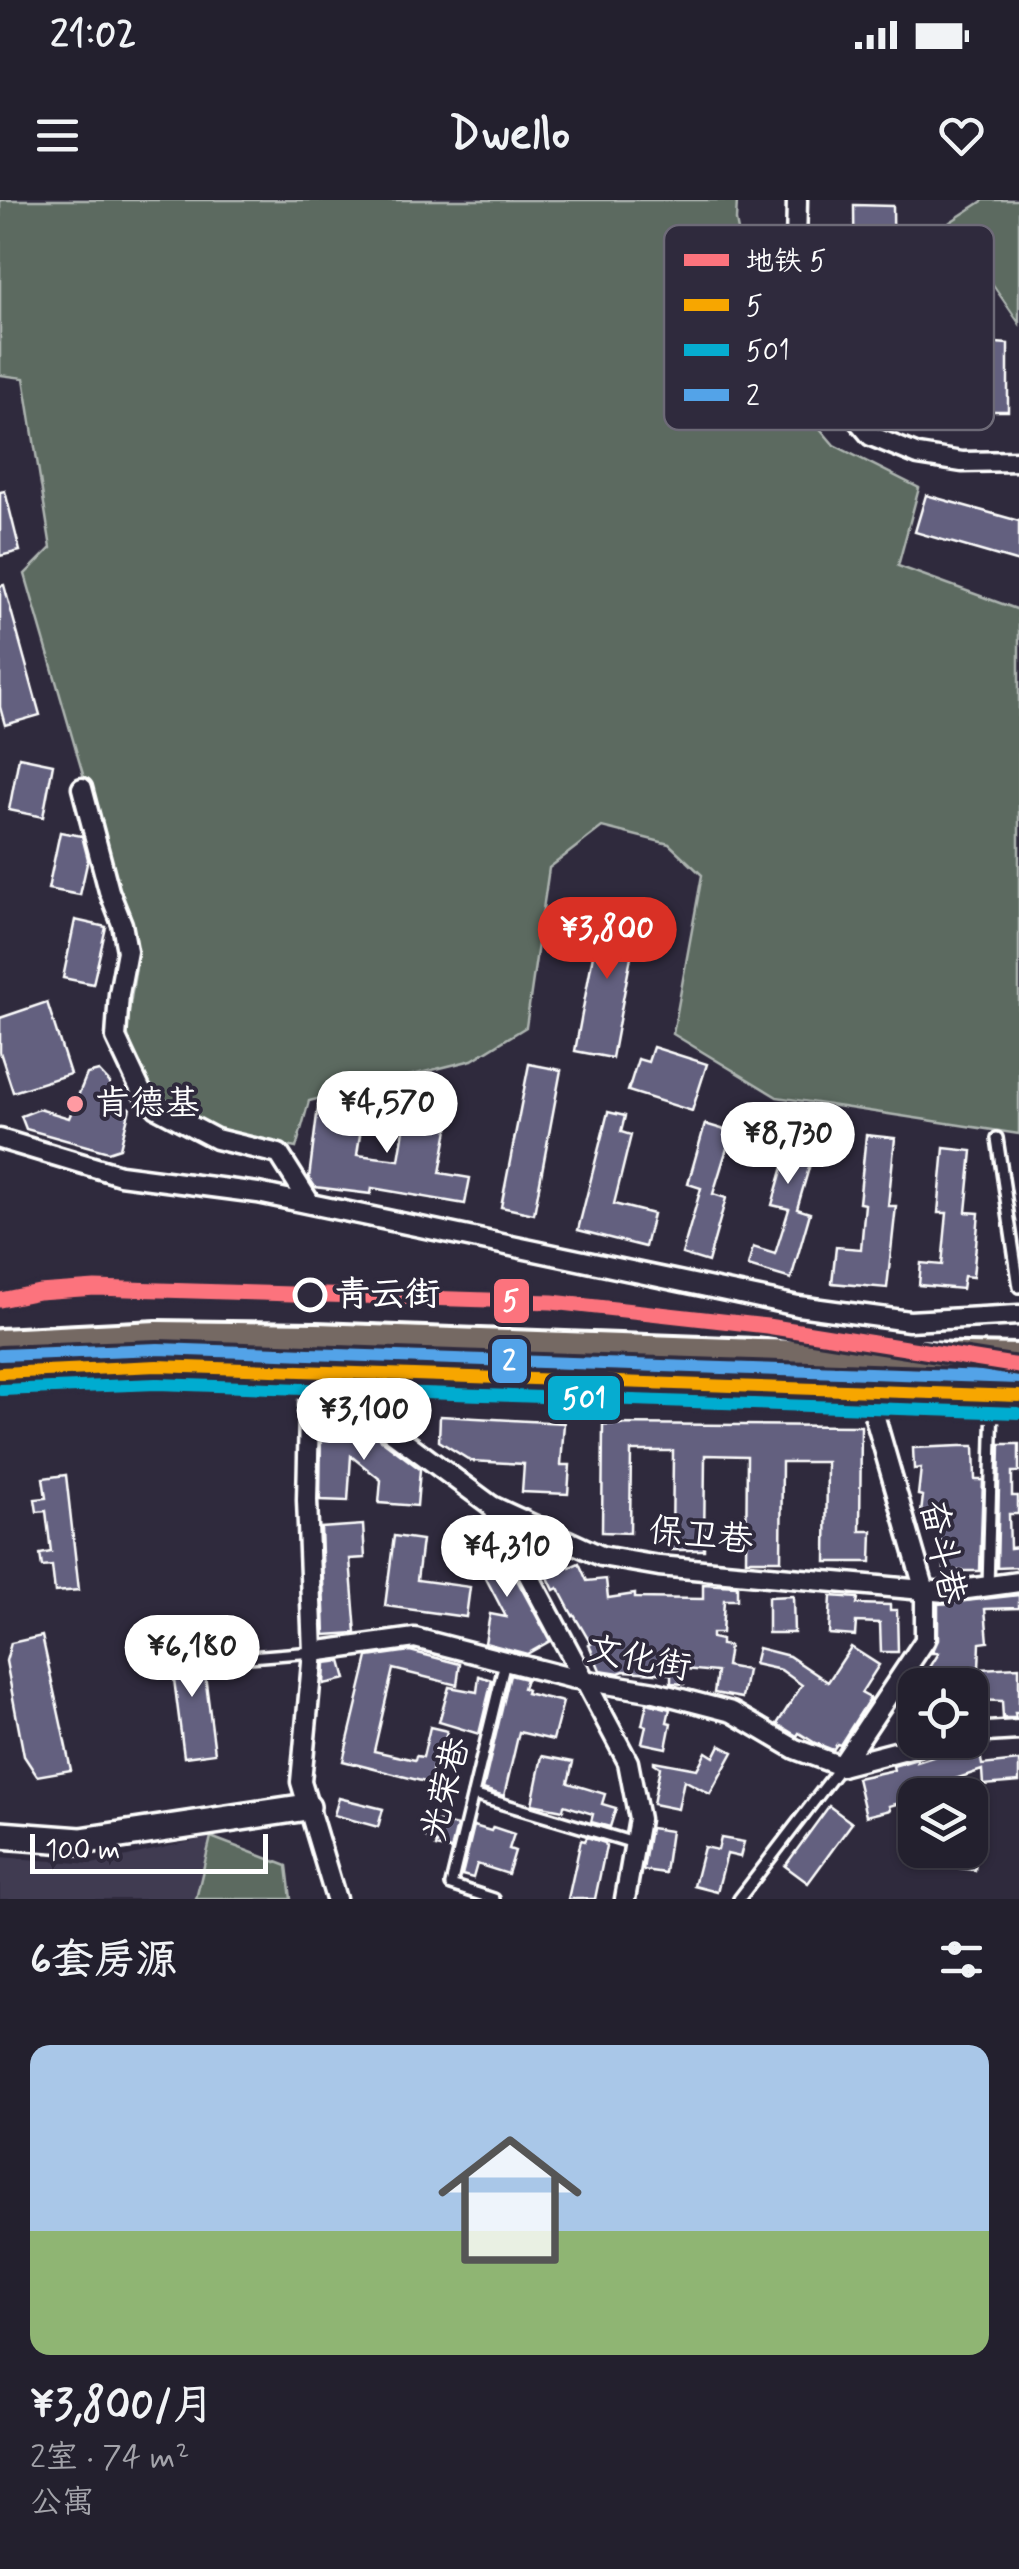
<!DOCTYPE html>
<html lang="zh">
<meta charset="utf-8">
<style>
body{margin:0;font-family:Mynerve,"LXGW WenKai TC",sans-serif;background:#2b2836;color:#f1f3f6;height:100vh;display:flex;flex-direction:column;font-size:38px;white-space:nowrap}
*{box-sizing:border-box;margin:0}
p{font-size:32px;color:#a3a3aa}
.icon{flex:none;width:55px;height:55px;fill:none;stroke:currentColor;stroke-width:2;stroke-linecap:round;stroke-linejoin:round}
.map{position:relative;height:1699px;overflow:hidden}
.panel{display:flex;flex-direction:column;background:#23202e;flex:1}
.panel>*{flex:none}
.controls{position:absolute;left:898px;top:1468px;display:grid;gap:20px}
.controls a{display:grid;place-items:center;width:90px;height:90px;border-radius:20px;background:#23202e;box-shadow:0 2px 8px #0004,0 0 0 2px #403e4a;font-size:50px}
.scale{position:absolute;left:30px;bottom:25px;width:238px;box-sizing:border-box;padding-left:10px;border:5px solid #fff;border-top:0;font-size:28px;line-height:35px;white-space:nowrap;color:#fff;-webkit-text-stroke:8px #2f2a3d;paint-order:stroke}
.price{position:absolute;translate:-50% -85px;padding:0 22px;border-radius:35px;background:#fff;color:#222;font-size:32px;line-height:65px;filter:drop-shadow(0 2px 5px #0008)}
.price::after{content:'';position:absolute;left:50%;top:60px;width:30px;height:22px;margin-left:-15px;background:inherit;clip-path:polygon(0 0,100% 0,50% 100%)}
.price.active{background:#d93025;color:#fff}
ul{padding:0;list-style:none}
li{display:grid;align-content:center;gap:20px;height:530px;padding:0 30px}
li+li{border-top:2px solid #403e4a}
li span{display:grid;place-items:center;height:310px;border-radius:20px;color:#555}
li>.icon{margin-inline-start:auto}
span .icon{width:180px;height:180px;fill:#fffc;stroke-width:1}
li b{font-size:42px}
h2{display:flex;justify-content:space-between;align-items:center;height:120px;padding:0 30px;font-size:42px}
.status{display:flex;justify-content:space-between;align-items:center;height:70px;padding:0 50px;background:#23202e;direction:ltr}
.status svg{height:28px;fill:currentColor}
header{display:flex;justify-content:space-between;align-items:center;height:130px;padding:0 30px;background:#23202e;font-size:45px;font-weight:800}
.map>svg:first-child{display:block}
.built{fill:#3f3a51}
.green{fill:#5b6a61;stroke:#adb4b0;stroke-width:2.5}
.building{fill:#63617f;stroke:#fff;stroke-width:2.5}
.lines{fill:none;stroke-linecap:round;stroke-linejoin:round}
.lane-casing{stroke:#fff;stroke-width:16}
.street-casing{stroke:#fff;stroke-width:25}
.secondary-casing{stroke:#fff;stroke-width:32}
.primary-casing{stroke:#fff;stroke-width:38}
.lane{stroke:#2f2a3d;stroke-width:9}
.street{stroke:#2f2a3d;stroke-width:18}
.secondary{stroke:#2f2a3d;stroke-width:25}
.primary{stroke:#756964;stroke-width:30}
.bus-1-casing{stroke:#2f2a3d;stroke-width:20}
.bus-2-casing{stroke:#2f2a3d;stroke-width:20}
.bus-3-casing{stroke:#2f2a3d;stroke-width:20}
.bus-1{stroke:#f7a600;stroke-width:12}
.bus-2{stroke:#06acd0;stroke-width:12}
.bus-3{stroke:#53a3e8;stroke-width:12}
.metro-1-casing{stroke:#2f2a3d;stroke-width:22}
.metro-1{stroke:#fc737d;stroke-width:15}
.poi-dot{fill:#ff9aa2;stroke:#2f2a3d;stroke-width:4}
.stop-dot{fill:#2f2a3d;stroke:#fff;stroke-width:5}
.labels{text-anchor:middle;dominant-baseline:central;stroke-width:8;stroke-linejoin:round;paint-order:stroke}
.poi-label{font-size:35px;fill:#fff;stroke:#2f2a3d;text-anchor:start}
.stop-label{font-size:35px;font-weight:bold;fill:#fff;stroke:#2f2a3d;text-anchor:start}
.street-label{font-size:35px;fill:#fff;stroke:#2f2a3d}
.key{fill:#2f2a3d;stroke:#6d6a77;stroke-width:2.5}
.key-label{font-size:28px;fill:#fff}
.line-badge{stroke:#2f2a3d;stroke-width:4}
.badge-label{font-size:28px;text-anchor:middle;font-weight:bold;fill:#fff}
</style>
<div class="status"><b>21:02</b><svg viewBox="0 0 49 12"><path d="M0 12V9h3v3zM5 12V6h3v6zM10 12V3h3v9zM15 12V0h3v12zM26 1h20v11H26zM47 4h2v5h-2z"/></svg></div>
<header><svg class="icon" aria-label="menu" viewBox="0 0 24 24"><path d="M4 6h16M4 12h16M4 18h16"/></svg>Dwello<svg class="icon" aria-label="heart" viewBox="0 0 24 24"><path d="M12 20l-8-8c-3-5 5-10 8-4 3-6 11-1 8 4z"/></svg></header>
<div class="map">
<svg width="1019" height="1699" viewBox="0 0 1019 1699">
<rect width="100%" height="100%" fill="#2f2a3d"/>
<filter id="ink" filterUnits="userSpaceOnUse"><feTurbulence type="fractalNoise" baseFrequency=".01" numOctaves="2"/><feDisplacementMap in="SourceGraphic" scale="20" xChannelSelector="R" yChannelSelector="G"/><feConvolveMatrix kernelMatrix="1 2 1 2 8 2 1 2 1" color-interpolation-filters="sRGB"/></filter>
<g filter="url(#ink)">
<polygon class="built" points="211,1637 196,1699 0,1699 0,1657 92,1664"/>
<g class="green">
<polygon points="0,0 737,0 736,21 765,164 834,245 919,288 898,366 1019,410 1019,934 777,897 673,834 702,675 669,644 602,627 549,668 526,827 472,860 309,901 296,948 231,935 151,898 126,830 137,761 25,374 51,348 24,178 0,175"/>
<polygon points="984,0 1019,0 1019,123 950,22"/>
<polygon points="211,1637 287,1666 291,1699 196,1699"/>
</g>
<g class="building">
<polygon points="854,5 893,6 894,109 855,109"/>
<polygon points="983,142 1008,144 1008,211 915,211 915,188 984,188"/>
<polygon points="5,291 20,351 0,356 0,292"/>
<polygon points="926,295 1019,321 1019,362 915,332"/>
<polygon points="4,385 40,515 5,525 0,507 0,386"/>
<polygon points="19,557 53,564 43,617 9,610"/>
<polygon points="60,632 82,636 88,659 80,695 48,689"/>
<polygon points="602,707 639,714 612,858 575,851"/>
<polygon points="75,720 106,727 93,784 63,778"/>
<polygon points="47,802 70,874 13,892 0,852 0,818"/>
<polygon points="653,847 707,864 692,911 628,891 638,859 648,862"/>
<polygon points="529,864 561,870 534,1014 501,1007"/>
<polygon points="99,871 110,883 107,900 130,908 120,948 108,952 26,929 21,916 39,909 69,918 87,874"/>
<polygon points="409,899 452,907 440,973 470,978 465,1004 372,988 371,994 315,987 309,978 318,907 363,915 357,955 399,960"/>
<polygon points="768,905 813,919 811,928 820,930 797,1009 810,1013 791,1079 748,1066 753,1047 775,1054 789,1009 772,1005 789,946 758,937"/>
<polygon points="608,912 625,916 621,932 631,935 614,1004 653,1014 645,1047 578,1030"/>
<polygon points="705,924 732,932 713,994 726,998 708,1062 682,1054 701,988 688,984"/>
<polygon points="866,935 895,938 888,1006 896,1006 887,1088 832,1083 836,1047 861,1049 865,1004 859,1003"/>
<polygon points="944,948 972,951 966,1012 979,1013 973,1077 964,1076 962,1089 919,1085 921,1063 942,1065 947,1013 938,1013"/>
<polygon points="339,1208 420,1269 417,1306 379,1303 381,1280 351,1256 348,1301 320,1300 321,1228"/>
<polygon points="440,1216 564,1223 561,1265 570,1265 568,1294 522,1292 524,1264 471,1261 439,1241"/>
<polygon points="603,1224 861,1226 860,1331 872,1331 871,1362 826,1362 827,1262 782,1262 781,1360 746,1360 747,1256 705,1255 704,1350 672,1350 673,1251 631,1251 630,1333 602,1332"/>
<polygon points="1000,1244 1019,1244 1019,1272 1012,1272 1012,1296 1018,1296 1018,1314 1009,1314 1010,1348 1019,1347 1019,1367 997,1368"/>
<polygon points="960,1246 974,1246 975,1280 983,1280 980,1371 944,1371 944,1342 938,1341 940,1314 921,1313 923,1296 918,1295 921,1268 914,1269 913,1248"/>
<polygon points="66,1275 79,1390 55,1392 52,1366 42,1367 40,1354 51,1352 46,1311 37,1312 35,1299 46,1298 43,1278"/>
<polygon points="363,1325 365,1358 350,1359 356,1433 325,1435 321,1328"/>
<polygon points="489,1328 550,1441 527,1454 485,1443 490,1414 506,1417 466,1340"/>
<polygon points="394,1336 422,1340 417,1380 470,1387 466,1417 385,1406"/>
<polygon points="543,1343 562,1352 570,1367 579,1363 587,1381 606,1379 608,1398 635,1394 635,1398 703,1399 703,1384 737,1386 737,1400 724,1400 722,1433 712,1433 712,1438 721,1440 721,1445 729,1446 726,1466 747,1470 742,1498 714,1493 717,1472 685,1469 684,1484 671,1483 671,1474 624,1471 619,1473 600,1470 589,1445 591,1444 574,1415 573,1416 558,1388 554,1390 534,1348"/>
<polygon points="1019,1395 1019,1408 985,1409 988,1442 980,1443 979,1469 1019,1467 1019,1513 1015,1513 1016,1518 1003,1518 1002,1501 970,1500 970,1485 919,1485 939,1453 932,1453 938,1440 938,1404"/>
<polygon points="793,1396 794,1433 768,1433 768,1397"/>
<polygon points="831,1396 858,1398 857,1404 890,1405 890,1410 897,1410 898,1452 881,1452 880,1423 856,1422 855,1436 829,1434"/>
<polygon points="42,1436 71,1570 37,1576 24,1556 6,1461 11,1443"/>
<polygon points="201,1444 215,1553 184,1557 170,1448"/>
<polygon points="851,1447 879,1465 861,1493 870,1498 840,1545 837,1544 833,1550 815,1543 799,1533 797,1536 777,1524 802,1485 781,1470 754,1464 758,1448 789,1456 828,1482"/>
<polygon points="410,1451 460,1464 457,1485 393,1469 374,1551 415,1560 416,1556 423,1557 430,1527 447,1531 443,1548 438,1547 429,1583 343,1561 368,1457"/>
<polygon points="341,1461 346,1479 324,1484 325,1463"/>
<polygon points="510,1475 526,1479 523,1488 527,1490 526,1493 563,1502 553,1540 519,1532 504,1596 483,1589"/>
<polygon points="479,1476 492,1480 479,1534 439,1522 449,1487 477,1492"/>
<polygon points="647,1503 670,1509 667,1522 671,1523 666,1548 642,1543 646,1526 642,1525"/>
<polygon points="720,1545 733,1552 710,1594 684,1580 678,1609 653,1604 660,1567 654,1563 654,1561 697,1569 706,1552 714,1557"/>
<polygon points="970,1545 979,1548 982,1565 1019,1561 1019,1582 983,1585 982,1570 955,1579 959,1592 947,1595 915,1595 915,1599 889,1606 890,1610 866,1616 857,1578 894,1570 893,1566 917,1559 917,1562"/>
<polygon points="542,1556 573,1562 568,1583 605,1594 602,1604 616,1608 610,1627 591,1622 593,1614 564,1605 563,1610 532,1604"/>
<polygon points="339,1598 383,1609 378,1627 334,1615"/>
<polygon points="829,1606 852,1623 808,1683 785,1666"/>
<polygon points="427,1619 457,1626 451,1650 436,1647 437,1643 429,1641 423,1634"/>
<polygon points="474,1626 491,1631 493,1627 514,1634 509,1649 515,1651 508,1674 477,1664 473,1678 462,1675"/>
<polygon points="650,1628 671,1631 665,1673 643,1670"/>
<polygon points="587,1637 605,1643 606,1646 595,1699 568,1699 581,1640 585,1641"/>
<polygon points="721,1638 744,1642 740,1657 727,1654 717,1692 694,1686 704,1647 718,1650"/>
<polygon points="953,1650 977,1650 975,1670 951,1667"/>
</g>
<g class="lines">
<g class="lane-casing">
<g id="lane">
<polyline points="997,938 1019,1087"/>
<polyline points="988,1387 993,1200"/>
<polyline points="236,1458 313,1452"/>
<polyline points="473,1595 634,1643"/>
<polyline points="494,1699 451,1685 505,1462"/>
<polyline points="739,1699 841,1566"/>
</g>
</g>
<g class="street-casing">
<g id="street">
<polyline points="797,0 795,95 819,175 871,236 918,255 962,262 1019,261"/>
<polyline points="82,588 109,691 122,724 127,751 119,794 116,838 141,891 157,908 216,939 279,954 310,1003"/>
<polyline points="0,939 120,975 258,993 798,1106 909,1121 1019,1115"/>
<polyline points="310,1171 307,1300 313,1452 301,1582 336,1699"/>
<polyline points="312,1173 492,1306 601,1356 659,1366 945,1392 1019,1382"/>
<polyline points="492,1306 628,1562 639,1619 625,1699"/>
<polyline points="313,1452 415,1438 571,1478 655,1492 732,1512 795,1549 841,1566 941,1540"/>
<polyline points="970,1533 1019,1530"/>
<polyline points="841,1566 925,1440 925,1391 867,1190"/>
</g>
</g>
<g class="secondary-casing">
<polyline id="secondary" points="0,1635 81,1641 307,1607"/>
</g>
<g class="primary-casing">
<g id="primary">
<polyline points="0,1145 157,1137 316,1139 757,1155 1019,1160"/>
<polyline points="0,1173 157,1166 1019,1196"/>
</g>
</g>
<use href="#lane" class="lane"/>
<use href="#street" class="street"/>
<use href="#secondary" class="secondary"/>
<use href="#primary" class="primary"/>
<g class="bus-1-casing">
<polyline id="bus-1" points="0,1173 157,1166 1019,1196"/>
</g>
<g class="bus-2-casing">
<polyline id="bus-2" points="1,1190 157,1184 1018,1213"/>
</g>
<g class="bus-3-casing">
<polyline id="bus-3" points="0,1155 158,1149 1019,1178"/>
</g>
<use href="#bus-1" class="bus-1"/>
<use href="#bus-2" class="bus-2"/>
<use href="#bus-3" class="bus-3"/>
<g class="metro-1-casing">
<polyline id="metro-1" points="0,1100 39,1092 95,1088 552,1102 767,1126 1019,1166"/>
</g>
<use href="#metro-1" class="metro-1"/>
</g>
</g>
<circle class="poi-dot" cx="75" cy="904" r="10"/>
<circle class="stop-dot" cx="310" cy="1095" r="15"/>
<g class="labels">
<g class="poi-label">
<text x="95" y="904">肯德基</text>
</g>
<g class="stop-label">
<text x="335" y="1095">青云街</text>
</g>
<g class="street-label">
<text transform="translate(701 1336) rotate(6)">保卫巷</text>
<text transform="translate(942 1352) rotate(78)">奋斗巷</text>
<text transform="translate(639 1459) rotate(11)">文化街</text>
<text transform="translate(446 1589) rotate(-76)">光荣巷</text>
</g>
</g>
<rect x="664" y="25" width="330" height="205" rx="15" class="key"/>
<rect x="684" y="54" width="45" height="12" fill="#fc737d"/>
<rect x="684" y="99" width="45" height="12" fill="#f7a600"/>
<rect x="684" y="144" width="45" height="12" fill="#06acd0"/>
<rect x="684" y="189" width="45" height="12" fill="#53a3e8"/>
<g class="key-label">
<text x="746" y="70">地铁 5</text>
<text x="746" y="115">5</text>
<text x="746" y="160">501</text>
<text x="746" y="205">2</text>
</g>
<g class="line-badge">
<rect x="492" y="1077" width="39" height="48" rx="10" fill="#fc737d"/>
<rect x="490" y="1137" width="39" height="48" rx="10" fill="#53a3e8"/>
<rect x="546" y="1174" width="76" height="48" rx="10" fill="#06acd0"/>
</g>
<g class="badge-label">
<text x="511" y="1110">5</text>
<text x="509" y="1170">2</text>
<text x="584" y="1208">501</text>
</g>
</svg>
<div class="controls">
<a><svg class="icon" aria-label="locate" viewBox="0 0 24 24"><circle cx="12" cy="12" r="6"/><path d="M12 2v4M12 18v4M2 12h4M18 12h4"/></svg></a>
<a><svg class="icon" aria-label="layers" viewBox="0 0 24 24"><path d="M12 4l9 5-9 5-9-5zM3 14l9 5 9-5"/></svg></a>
</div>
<div class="scale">100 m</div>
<b class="price active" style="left:607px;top:782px">¥3,800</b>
<b class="price" style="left:387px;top:956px">¥4,570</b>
<b class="price" style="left:788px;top:987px">¥8,730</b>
<b class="price" style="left:364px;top:1263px">¥3,100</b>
<b class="price" style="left:507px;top:1400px">¥4,310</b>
<b class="price" style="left:192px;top:1500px">¥6,180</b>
</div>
<section class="panel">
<h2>6套房源<svg class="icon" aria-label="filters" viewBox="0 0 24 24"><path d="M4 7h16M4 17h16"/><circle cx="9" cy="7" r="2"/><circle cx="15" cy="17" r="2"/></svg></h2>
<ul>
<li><span style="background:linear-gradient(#a9c7e8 60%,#8fb573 0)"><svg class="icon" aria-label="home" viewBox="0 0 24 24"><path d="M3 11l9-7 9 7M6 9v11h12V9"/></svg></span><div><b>¥3,800/月</b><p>2室 · 74 m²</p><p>公寓</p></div></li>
</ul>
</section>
